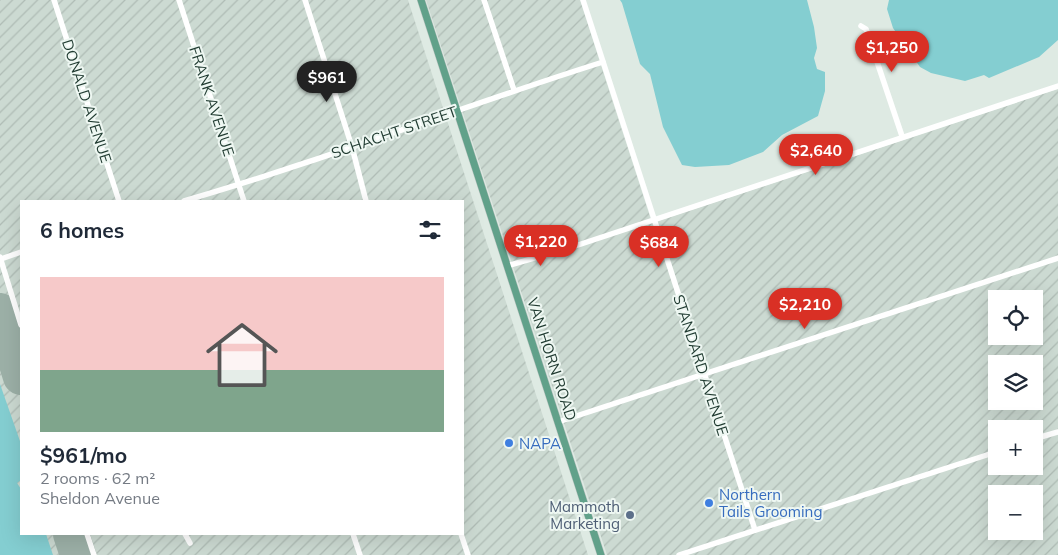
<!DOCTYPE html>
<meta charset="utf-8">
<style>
body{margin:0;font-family:Mulish,sans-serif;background:#f2f2f3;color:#1f2937;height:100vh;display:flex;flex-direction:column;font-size:19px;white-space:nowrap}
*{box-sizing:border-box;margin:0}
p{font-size:16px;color:#747a83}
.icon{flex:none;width:28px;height:28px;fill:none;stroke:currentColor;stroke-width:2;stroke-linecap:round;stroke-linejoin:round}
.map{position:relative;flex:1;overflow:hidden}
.drawer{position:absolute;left:20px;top:200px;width:444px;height:335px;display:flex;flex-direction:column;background:#fff;border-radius:0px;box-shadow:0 5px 20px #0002}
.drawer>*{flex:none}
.tools{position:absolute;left:988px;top:290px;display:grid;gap:10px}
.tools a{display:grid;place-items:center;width:55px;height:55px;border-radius:0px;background:#fff;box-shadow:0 5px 20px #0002;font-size:25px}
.price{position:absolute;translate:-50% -42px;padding:0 11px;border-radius:18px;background:#d93025;color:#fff;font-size:16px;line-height:32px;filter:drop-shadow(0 1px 2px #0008)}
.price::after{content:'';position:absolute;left:50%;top:30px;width:15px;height:11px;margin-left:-8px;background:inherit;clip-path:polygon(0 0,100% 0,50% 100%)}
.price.on{background:#222;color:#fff}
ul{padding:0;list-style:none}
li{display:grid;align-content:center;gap:10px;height:265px;padding:0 20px}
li+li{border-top:1px solid #e0e1e3}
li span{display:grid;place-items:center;height:155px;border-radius:0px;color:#555}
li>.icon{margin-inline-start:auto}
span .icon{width:90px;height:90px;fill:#fffc;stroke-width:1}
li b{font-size:21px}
h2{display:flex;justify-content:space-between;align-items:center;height:60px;padding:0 20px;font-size:21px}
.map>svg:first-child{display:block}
.industrial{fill:url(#industrial-furrows);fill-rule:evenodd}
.water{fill:#84ced1}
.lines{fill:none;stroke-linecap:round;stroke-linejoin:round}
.runway{stroke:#9cb0a7;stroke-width:36}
.major-casing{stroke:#bcc4c1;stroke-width:8}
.minor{stroke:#fff;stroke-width:5.5}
.major{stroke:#61a18a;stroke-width:7}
.shop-dot{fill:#3f7fe0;stroke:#eef7f2;stroke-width:2}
.service-dot{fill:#5c6f8a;stroke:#eef7f2;stroke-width:2}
.labels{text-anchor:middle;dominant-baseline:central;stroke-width:4;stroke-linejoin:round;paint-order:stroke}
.street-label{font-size:15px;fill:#1f3a30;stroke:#eef7f2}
.shop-label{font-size:15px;fill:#366cbe;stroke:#eef7f2;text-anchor:start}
.service-label{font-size:15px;fill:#4e5e75;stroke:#eef7f2;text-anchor:end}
</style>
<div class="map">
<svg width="1058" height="555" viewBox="0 0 1058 555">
<defs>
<pattern id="industrial-furrows" width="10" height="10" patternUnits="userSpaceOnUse" patternTransform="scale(1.25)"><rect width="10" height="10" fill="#ccdad2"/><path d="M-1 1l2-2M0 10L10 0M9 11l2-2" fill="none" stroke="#afbcb5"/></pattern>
</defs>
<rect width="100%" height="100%" fill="#deeae3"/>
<g class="industrial">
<path d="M 0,0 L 408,0 L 588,555 L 0,555 ZM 21,201 L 462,201 L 462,534 L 21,534 Z"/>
<path d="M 426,0 L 580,0 L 652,223 L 1058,89 L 1058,555 L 607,555 ZM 996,299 L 1034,299 L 1034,336 L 996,336 ZM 996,364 L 1034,364 L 1034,401 L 996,401 ZM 996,429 L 1034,429 L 1034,466 L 996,466 ZM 996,494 L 1034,494 L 1034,531 L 996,531 Z"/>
</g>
<g class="water">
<polygon points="620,0 807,0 814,27 817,48 814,58 817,69 825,72 825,91 818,116 782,135 763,152 729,165 695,167 682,165 663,127 650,74 640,64 622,3"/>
<polygon points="889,0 1058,0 1058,40 1039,57 989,78 984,75 965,81 931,73 920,67 893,28 887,9"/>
<polygon points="0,384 21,444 21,480 17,483 21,489 21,534 46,534 53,555 0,555"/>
</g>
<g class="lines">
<g class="runway">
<polyline points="0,311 21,377"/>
<polyline points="71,534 78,555"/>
</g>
<g class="major-casing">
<polyline id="major" points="421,0 601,555"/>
</g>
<g class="minor">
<polyline points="54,0 119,201"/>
<polyline points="179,0 244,201"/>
<polyline points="305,0 352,147 366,201"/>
<polyline points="484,0 514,90"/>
<polyline points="583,0 755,530"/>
<polyline points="861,26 866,29 902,136"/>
<path d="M 184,201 C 325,160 463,106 603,62"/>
<polyline points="0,257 21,325"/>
<polyline points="1,259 21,252"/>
<polyline points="507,266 569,248 1058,86"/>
<polyline points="558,422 1058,258"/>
<polyline points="1034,439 1058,432"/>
<polyline points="87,534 94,555"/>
<polyline points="185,534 190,543"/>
<polyline points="353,534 360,555"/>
<polyline points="461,534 468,555"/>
<polyline points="679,555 996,452"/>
</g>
<use href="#major" class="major"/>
</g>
<g class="shop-dot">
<circle cx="509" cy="443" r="5"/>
<circle cx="709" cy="503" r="5"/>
</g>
<circle class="service-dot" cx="630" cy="515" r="5"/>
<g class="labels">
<g class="street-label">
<text transform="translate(87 101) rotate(72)">DONALD AVENUE</text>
<text transform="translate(212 101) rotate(72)">FRANK AVENUE</text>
<text transform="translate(394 132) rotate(-19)">SCHACHT STREET</text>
<text transform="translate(552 359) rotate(72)">VAN HORN ROAD</text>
<text transform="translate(701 365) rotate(72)">STANDARD AVENUE</text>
</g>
<g class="shop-label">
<text x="519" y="443">NAPA</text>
<text x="719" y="494">Northern<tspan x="719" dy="17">Tails Grooming</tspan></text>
</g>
<g class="service-label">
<text x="620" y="506">Mammoth<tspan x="620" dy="17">Marketing</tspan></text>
</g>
</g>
</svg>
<div class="tools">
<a><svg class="icon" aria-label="locate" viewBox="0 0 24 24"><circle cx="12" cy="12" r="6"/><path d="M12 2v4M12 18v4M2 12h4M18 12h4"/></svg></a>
<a><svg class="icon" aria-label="layers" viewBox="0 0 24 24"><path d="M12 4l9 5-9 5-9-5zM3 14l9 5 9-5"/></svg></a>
<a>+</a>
<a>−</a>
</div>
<b class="price" style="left:892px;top:73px">$1,250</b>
<b class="price on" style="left:327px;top:103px">$961</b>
<b class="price" style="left:816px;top:176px">$2,640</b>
<b class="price" style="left:541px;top:267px">$1,220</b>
<b class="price" style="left:659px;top:268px">$684</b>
<b class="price" style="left:805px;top:330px">$2,210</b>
<section class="drawer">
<h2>6 homes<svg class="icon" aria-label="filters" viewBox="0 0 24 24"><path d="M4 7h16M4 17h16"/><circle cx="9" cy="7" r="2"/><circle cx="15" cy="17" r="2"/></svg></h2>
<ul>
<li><span style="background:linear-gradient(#f6c9c9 60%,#7fa58c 0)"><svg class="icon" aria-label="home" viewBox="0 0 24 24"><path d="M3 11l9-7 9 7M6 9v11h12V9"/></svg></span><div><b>$961/mo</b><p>2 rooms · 62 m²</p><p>Sheldon Avenue</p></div></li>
</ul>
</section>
</div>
